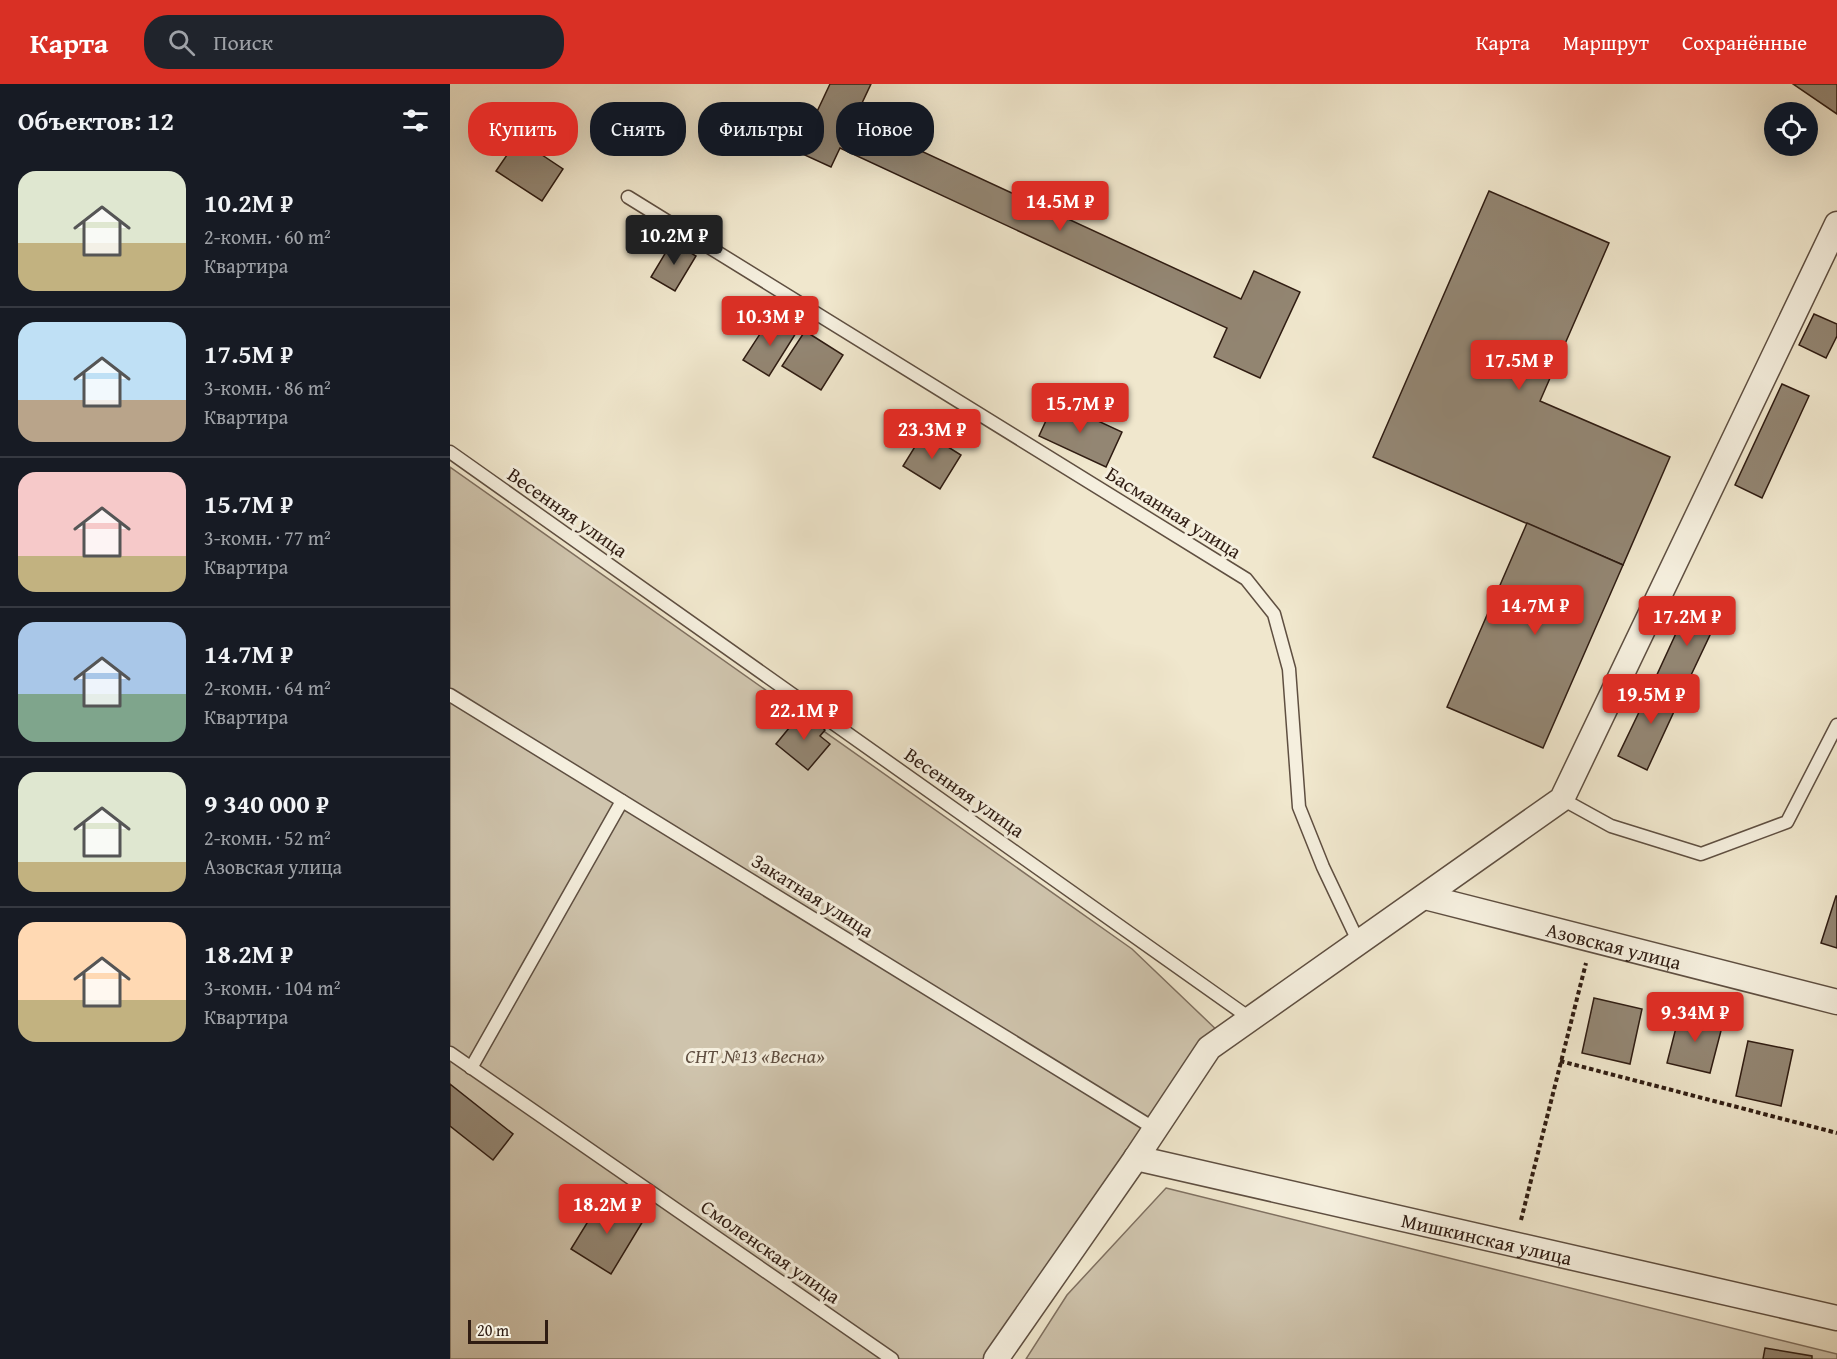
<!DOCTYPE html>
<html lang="ru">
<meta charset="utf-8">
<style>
body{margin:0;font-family:"Gentium Book Plus",serif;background:#20242c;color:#f1f3f6;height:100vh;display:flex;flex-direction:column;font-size:22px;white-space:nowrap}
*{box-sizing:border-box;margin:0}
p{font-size:20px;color:#9ea1a6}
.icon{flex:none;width:33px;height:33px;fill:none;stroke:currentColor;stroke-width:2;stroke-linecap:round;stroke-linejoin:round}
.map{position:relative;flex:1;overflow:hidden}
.panel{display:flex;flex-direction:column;background:#171b24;width:450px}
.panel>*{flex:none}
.hud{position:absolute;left:18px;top:18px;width:570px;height:54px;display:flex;gap:12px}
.fabs{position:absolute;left:1314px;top:18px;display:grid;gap:12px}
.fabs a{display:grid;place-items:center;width:54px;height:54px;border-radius:50%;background:#171b24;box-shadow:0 6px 24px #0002;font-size:30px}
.scale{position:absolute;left:18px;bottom:15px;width:80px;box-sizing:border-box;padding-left:6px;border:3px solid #2f1c12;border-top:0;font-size:16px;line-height:21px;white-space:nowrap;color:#2f1c12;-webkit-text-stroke:4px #f5efde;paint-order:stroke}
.price{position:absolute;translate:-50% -51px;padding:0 14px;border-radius:6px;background:#d93025;color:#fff;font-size:20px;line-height:39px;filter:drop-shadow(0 2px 3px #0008)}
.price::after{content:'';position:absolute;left:50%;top:36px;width:18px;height:14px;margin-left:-9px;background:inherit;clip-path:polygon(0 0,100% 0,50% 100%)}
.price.selected{background:#222;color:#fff}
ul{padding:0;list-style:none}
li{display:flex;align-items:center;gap:18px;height:150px;padding:0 18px}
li+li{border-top:2px solid #363941}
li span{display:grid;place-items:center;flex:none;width:168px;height:120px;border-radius:18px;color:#555}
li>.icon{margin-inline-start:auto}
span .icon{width:72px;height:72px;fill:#fffc;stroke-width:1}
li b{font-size:26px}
h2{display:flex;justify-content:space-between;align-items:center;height:72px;padding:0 18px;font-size:26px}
.pill{padding:0 21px;border-radius:24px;background:#171b24;box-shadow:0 6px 24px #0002;font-size:21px;line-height:54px}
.pill.selected{background:#d93025;color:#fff}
header{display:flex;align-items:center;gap:36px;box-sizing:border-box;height:84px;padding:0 30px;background:#d93025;color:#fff}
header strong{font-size:28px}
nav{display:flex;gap:33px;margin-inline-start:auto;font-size:21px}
.search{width:420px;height:54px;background:#20242c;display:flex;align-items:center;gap:15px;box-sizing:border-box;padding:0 21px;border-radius:24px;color:#9ea1a6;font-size:22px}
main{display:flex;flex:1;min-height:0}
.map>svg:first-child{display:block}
.green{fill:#cfc4ad;stroke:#7f7060;stroke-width:1.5}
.building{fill:#938673;stroke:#2f1c12;stroke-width:1.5}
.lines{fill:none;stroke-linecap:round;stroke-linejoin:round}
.lane-casing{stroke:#5f4f41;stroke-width:15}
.street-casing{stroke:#5f4f41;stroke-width:27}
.path{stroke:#2f1c12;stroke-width:4;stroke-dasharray:4.5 3;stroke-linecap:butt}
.lane{stroke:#f5efde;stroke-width:12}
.street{stroke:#f5efde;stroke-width:24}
.labels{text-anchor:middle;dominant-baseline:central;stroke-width:6;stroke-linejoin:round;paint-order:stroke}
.street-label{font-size:20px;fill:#2f1c12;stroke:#f5efde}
.park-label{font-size:20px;font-style:italic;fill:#5f4e40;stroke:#f5efde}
</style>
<header>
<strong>Карта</strong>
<div class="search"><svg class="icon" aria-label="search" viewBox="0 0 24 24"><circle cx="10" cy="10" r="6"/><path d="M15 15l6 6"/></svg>Поиск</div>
<nav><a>Карта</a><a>Маршрут</a><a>Сохранённые</a></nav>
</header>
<main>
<section class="panel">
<h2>Объектов: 12<svg class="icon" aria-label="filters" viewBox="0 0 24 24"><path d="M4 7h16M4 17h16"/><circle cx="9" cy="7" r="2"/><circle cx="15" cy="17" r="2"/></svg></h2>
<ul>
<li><span style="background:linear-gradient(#dfe7d0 60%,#c2b280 0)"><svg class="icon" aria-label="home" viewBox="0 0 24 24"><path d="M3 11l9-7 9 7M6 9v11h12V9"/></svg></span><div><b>10.2M ₽</b><p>2-комн. · 60 m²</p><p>Квартира</p></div></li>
<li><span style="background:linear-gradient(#bfe0f5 65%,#b9a48a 0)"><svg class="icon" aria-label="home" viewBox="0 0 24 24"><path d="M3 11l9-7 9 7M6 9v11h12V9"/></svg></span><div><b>17.5M ₽</b><p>3-комн. · 86 m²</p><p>Квартира</p></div></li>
<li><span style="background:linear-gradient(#f6c9c9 70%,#c2b280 0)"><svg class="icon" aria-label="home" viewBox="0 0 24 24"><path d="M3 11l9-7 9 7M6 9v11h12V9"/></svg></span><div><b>15.7M ₽</b><p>3-комн. · 77 m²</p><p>Квартира</p></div></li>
<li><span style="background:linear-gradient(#a9c7e8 60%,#7fa58c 0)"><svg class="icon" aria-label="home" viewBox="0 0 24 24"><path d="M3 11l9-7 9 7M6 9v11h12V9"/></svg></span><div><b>14.7M ₽</b><p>2-комн. · 64 m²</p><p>Квартира</p></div></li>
<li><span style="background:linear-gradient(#dfe7d0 75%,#c2b280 0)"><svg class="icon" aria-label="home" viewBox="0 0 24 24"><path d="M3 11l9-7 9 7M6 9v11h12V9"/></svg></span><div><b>9 340 000 ₽</b><p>2-комн. · 52 m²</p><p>Азовская улица</p></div></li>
<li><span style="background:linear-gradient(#ffd9b3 65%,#c2b280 0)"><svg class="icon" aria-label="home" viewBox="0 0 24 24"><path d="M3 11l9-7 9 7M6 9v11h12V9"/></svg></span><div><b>18.2M ₽</b><p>3-комн. · 104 m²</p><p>Квартира</p></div></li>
</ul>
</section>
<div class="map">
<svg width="1387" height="1275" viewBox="0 0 1387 1275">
<rect width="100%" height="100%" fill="#f0e7cd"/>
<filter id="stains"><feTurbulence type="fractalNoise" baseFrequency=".00333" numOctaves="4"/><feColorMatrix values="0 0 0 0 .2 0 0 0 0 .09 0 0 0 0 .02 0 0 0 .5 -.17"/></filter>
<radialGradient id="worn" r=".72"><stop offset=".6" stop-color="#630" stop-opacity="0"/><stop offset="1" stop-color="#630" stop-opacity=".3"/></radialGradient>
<g class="green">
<polygon points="0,383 682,865 772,951 540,1275 0,1275"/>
<polygon points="716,1104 1387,1270 1387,1275 576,1275 617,1211"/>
</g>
<g class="building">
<polygon points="380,0 421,0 404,36 791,215 804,187 850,208 810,294 764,273 777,244 390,64 381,83 348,68"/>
<polygon points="1343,0 1387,0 1387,30"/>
<polygon points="68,55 113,85 92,117 46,87"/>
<polygon points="1039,107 1159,159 1090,317 1220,373 1173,481 923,373"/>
<polygon points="222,158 246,172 225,207 201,193"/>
<polygon points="1364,230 1387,240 1387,252 1376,274 1349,261"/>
<polygon points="321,233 346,249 319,292 293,276"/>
<polygon points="355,247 393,271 371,306 332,282"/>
<polygon points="1332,300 1359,312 1312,414 1285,401"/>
<polygon points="605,317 672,348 656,383 589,352"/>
<polygon points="474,348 511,371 490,405 453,382"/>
<polygon points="1077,439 1173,481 1093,664 997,623"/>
<polygon points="1240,519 1269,532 1233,608 1205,595"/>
<polygon points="1205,595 1233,608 1197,686 1168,672"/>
<polygon points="353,627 375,646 370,652 380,660 358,686 326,660"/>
<polygon points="1386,812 1387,812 1387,864 1371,859"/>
<polygon points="1144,914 1192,925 1180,980 1132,969"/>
<polygon points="1230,928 1273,939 1260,989 1217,979"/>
<polygon points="1298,957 1343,966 1331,1022 1286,1012"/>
<polygon points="0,1000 63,1050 43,1076 0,1042"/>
<polygon points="153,1113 193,1137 161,1190 121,1165"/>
<polygon points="1315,1264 1362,1272 1362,1275 1313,1275"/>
</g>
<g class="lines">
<g class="lane-casing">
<g id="lane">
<polyline points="178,113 796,495 824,530 839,585 849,723 873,783 909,859"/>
<polyline points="0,368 801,935"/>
<polyline points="0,611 705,1045"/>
<polyline points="1112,715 1161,742 1251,770 1337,738 1387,641"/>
<polyline points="0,969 442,1275"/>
<polyline points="21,984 172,717"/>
</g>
</g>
<g class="street-casing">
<g id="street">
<path id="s1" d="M 975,813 L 1387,918"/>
<path id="s2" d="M 686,1074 L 1387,1234"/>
<polyline points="546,1275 686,1074 759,964 1112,715 1387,140"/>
</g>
</g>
<g class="path">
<polyline points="1110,977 1387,1049"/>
<polyline points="1071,1136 1136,879"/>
</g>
<use href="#lane" class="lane"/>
<use href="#street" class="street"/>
</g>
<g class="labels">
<g class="street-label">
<text transform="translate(118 428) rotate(35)">Весенняя улица</text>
<text transform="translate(724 428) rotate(32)">Басманная улица</text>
<text transform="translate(515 708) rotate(35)">Весенняя улица</text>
<text transform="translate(363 811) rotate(32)">Закатная улица</text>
<text stroke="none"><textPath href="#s1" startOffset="195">Азовская улица</textPath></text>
<text stroke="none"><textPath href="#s2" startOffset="360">Мишкинская улица</textPath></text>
<text transform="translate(321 1167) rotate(35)">Смоленская улица</text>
</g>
<g class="park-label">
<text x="305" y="971">СНТ №13 «Весна»</text>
</g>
</g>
<rect width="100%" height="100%" filter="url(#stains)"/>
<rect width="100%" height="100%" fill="url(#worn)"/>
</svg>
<div class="fabs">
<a><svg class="icon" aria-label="locate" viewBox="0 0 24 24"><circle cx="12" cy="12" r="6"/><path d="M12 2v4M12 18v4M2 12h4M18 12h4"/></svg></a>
</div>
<div class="scale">20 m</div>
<b class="price" style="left:610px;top:148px">14.5M ₽</b>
<b class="price selected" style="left:224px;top:182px">10.2M ₽</b>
<b class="price" style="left:320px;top:263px">10.3M ₽</b>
<b class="price" style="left:1069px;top:307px">17.5M ₽</b>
<b class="price" style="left:630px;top:350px">15.7M ₽</b>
<b class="price" style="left:482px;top:376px">23.3M ₽</b>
<b class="price" style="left:1085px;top:552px">14.7M ₽</b>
<b class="price" style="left:1237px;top:563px">17.2M ₽</b>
<b class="price" style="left:1201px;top:641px">19.5M ₽</b>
<b class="price" style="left:354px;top:657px">22.1M ₽</b>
<b class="price" style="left:1245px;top:959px">9.34M ₽</b>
<b class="price" style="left:157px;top:1151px">18.2M ₽</b>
<div class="hud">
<a class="pill selected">Купить</a>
<a class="pill">Снять</a>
<a class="pill">Фильтры</a>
<a class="pill">Новое</a>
</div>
</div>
</main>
